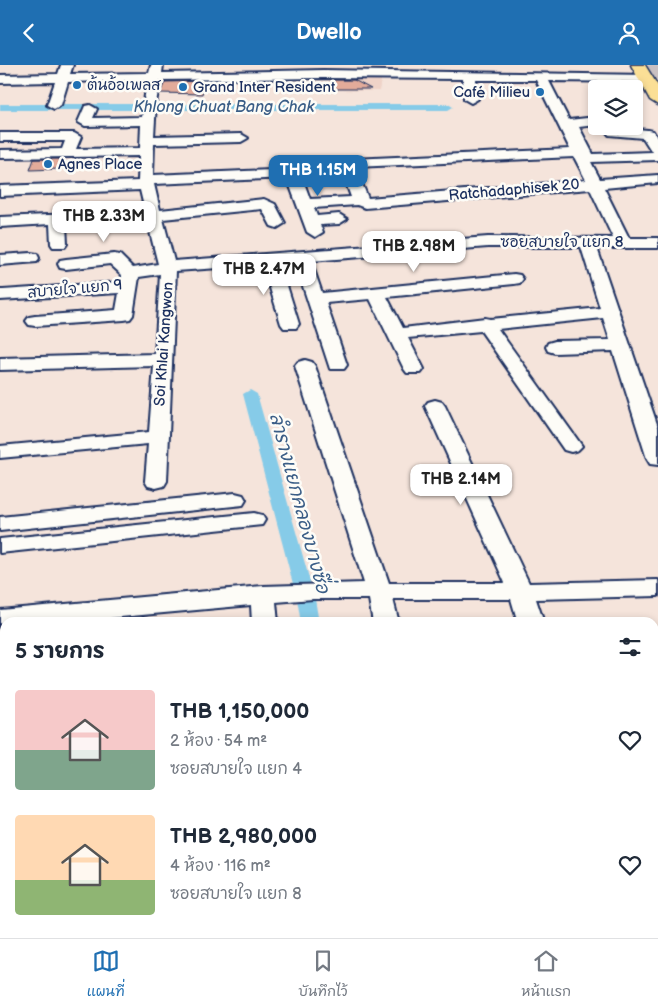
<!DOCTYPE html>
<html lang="th">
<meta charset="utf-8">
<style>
body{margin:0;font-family:"Balsamiq Sans","Playpen Sans Thai",sans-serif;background:#f6f6f7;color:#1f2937;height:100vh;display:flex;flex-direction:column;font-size:19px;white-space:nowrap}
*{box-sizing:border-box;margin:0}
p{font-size:16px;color:#747a83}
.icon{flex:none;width:28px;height:28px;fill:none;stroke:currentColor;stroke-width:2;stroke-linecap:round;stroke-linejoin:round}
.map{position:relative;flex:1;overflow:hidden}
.side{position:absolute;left:0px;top:552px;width:659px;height:321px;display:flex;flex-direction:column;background:#fff;border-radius:15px 15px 0 0;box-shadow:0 2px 8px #0003}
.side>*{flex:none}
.tools{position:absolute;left:588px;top:15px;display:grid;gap:10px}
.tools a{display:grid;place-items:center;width:55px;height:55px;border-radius:5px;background:#fff;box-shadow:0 2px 8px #0003;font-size:25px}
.price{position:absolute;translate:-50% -42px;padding:0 11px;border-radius:10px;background:#fff;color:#222;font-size:16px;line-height:32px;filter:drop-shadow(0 1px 2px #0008)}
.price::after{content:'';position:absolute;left:50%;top:30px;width:15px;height:11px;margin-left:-8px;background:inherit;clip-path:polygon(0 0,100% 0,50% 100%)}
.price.active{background:#1f6fb2;color:#fff}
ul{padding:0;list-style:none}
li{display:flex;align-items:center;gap:15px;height:125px;padding:0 15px}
li span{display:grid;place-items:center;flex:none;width:140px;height:100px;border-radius:5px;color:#555}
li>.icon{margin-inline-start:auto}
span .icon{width:60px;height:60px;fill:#fffc;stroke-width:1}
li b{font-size:21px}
h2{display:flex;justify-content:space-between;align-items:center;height:60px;padding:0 15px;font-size:21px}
header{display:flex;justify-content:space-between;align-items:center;height:65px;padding:0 15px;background:#1f6fb2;color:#fff;font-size:22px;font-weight:700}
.tabs{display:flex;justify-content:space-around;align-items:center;height:70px;border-top:1px solid #e0e1e3;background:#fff;font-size:14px;color:#747a83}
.tabs a{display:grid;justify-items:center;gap:2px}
.tabs .active{color:#1f6fb2}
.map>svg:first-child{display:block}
.built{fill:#efd3c8}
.water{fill:#86cbe8;stroke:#5b8db1}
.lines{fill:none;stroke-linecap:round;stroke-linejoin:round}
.canal{fill:#86cbe8;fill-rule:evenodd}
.building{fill:#e2ab9a;stroke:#1b2f5e}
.major-tunnel{stroke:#c9c0c2;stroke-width:17;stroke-dasharray:17 9;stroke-linecap:butt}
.minor-casing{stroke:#1b2f5e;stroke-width:4}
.major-casing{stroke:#1b2f5e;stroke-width:3}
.minor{fill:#fdfcf7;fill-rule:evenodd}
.major{fill:#fbdf96;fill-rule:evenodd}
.poi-dot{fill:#1f6fb2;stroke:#fdfcf7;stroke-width:2}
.labels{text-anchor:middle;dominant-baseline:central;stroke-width:5;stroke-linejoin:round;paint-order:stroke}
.far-poi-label{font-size:15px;fill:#1b2f5e;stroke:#fdfcf7;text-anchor:start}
.far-street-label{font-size:15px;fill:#1b2f5e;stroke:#fdfcf7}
.far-water-label{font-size:16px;font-style:italic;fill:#3b5e87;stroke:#fdfcf7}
.water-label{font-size:19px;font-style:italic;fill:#3b5e87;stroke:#fdfcf7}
</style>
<header><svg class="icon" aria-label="back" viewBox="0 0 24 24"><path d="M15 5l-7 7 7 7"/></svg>Dwello<svg class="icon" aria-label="person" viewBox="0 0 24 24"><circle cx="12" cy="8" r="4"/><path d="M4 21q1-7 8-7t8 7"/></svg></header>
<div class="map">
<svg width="658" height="873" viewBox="0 0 658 873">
<rect width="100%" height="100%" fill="#f5e4db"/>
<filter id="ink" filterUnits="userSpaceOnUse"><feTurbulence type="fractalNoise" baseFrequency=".02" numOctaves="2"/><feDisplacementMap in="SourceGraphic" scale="10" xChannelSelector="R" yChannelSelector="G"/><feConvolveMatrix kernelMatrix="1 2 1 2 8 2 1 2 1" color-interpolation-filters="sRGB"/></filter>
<g filter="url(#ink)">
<polygon class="built" points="330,11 382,11 379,26 328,25"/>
<polygon class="water" points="293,869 618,869 571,873 271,873"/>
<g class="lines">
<g class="canal">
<polygon points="0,39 448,39 453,42 448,45 0,45"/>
<polygon points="250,325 257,329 315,534 319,558 301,558 297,534 243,329"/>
</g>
</g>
<g class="building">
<polygon points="333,15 354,15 371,24 332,24"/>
<polygon points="206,16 202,29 160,28 165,17"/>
<polygon points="34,94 64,94 61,104 30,105"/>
</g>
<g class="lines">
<polyline class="major-tunnel" points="648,0 658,17"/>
<g class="minor-casing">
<g id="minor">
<path d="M 61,0 L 73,0 L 70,9 L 149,8 L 151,0 L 163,0 L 162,8 L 323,5 L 649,10 L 651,13 L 645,17 L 549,16 L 569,55 L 596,52 L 596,60 L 579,62 L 593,89 L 652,87 L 643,73 L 609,70 L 602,61 L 648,65 L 653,66 L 658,74 L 658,95 L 591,97 L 600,114 L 658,110 L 658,118 L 604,123 L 629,173 L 658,173 L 658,183 L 597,183 L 658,362 L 658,400 L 650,399 L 647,394 L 613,286 L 555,288 L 548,286 L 546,282 L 548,278 L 555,276 L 610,275 L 603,253 L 498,264 L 582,381 L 578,385 L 571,387 L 564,385 L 481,266 L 408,273 L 424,304 L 421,308 L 407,308 L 404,304 L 370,234 L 326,238 L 347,300 L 344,304 L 330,304 L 295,197 L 280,198 L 299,259 L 296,263 L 284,263 L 281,259 L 263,200 L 176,206 L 167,416 L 164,421 L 156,423 L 148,421 L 145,416 L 148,379 L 0,393 L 0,381 L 149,367 L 154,301 L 0,305 L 0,293 L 155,289 L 160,209 L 139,212 L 133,250 L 130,254 L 124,255 L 35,261 L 29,260 L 26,256 L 29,252 L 35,251 L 116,245 L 119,228 L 0,235 L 0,225 L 3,225 L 121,217 L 122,210 L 110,199 L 66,204 L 60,203 L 58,199 L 60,195 L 66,194 L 114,189 L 120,190 L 133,203 L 158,199 L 147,155 L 66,159 L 67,179 L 65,182 L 53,182 L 51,179 L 50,159 L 0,162 L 0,152 L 145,146 L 140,125 L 0,131 L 0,121 L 138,116 L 139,91 L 0,93 L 0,85 L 62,84 L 65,76 L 0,76 L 0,68 L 74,68 L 81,72 L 76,84 L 140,83 L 141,60 L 85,61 L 78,57 L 85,41 L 90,40 L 97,44 L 93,53 L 142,52 L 147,15 L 68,17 L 61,40 L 54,44 L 47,40 L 55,17 L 0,18 L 0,10 L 58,9 ZM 323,13 L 463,14 L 464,34 L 471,38 L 478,34 L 476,15 L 536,15 L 570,84 L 352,94 L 342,97 L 340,102 L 153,110 L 154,79 L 241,77 L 248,73 L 241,69 L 154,71 L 156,38 L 160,15 ZM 574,92 L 586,115 L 368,133 L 355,102 ZM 343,110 L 351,132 L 310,134 L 302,112 ZM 287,113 L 307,167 L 315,172 L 323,167 L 320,160 L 339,159 L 347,154 L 339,149 L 317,151 L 314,143 L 357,140 L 365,143 L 590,124 L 613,173 L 488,172 L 174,196 L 163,154 L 262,144 L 271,161 L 277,163 L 285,158 L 275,139 L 264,134 L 160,145 L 154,119 ZM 488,182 L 581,182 L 600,243 L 490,254 L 485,253 L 403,263 L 387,232 L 514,219 L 520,218 L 523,214 L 520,210 L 514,209 L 322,228 L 311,196 Z"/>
<polygon points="31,188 37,189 39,193 37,197 0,200 0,190"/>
<polygon points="305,295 312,297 315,301 389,518 505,518 425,341 428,337 435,335 442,337 445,341 529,518 658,515 658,531 536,534 544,558 518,558 511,534 393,534 399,558 373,558 369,534 313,534 276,537 278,558 252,558 251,540 55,558 5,558 5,562 0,563 0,545 263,521 364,518 295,301 298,297"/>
<polygon points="235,428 243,430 246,435 243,440 0,466 0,452"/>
<polygon points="254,448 262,450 265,455 262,460 0,488 0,474"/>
<polygon points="5,616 5,636 0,637 0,617"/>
</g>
</g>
<g class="major-casing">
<polygon id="major" points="631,0 645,0 658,21 658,40 650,35"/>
</g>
<use href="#minor" class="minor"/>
<use href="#major" class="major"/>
</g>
</g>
<g class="poi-dot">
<circle cx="77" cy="20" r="5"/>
<circle cx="183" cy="22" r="5"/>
<circle cx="540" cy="27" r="5"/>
<circle cx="48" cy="99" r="5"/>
</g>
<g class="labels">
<g class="far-poi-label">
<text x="87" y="20">ต้นอ้อเพลส</text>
<text x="193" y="22">Grand Inter Resident</text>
<text x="530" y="27" text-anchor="end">Café Milieu</text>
<text x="58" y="99">Agnes Place</text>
</g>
<g class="far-street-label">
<text transform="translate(514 125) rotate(-5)">Ratchadaphisek 20</text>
<text x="562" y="177">ซอยสบายใจ แยก 8</text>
<text transform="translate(75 224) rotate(-5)">สบายใจ แยก 9</text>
<text transform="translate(164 279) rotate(-86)">Soi Khlai Kangwon</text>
</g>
<g class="far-water-label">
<text x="224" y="42">Khlong Chuat Bang Chak</text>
</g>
<g class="water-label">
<text transform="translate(299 438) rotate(75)">ลำรางแยกคลองบางซื่อ</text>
</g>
</g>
</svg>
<div class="tools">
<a><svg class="icon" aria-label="layers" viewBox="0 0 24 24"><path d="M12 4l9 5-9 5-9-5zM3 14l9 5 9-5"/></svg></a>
</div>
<b class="price active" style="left:318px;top:132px">THB 1.15M</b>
<b class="price" style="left:104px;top:178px">THB 2.33M</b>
<b class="price" style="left:414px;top:208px">THB 2.98M</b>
<b class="price" style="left:264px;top:231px">THB 2.47M</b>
<b class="price" style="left:461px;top:441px">THB 2.14M</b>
<section class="side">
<h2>5 รายการ<svg class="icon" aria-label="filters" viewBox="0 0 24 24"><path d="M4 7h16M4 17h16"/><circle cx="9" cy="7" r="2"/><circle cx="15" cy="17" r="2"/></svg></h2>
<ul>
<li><span style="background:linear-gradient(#f6c9c9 60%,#7fa58c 0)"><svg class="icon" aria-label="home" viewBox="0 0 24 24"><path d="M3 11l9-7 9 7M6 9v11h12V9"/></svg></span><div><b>THB 1,150,000</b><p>2 ห้อง · 54 m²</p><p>ซอยสบายใจ แยก 4</p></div><svg class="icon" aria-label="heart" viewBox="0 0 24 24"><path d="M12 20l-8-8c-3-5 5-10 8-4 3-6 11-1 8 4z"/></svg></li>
<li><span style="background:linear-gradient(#ffd9b3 65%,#8fb573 0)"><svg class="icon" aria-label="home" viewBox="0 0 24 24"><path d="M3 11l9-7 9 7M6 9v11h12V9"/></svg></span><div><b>THB 2,980,000</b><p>4 ห้อง · 116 m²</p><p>ซอยสบายใจ แยก 8</p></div><svg class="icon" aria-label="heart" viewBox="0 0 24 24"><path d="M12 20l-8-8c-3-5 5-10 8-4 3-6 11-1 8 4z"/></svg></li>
</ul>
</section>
</div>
<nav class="tabs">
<a class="active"><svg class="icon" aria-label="map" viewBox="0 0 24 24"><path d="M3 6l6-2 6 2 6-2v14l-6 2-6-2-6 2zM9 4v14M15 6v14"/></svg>แผนที่</a>
<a><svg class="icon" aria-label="saved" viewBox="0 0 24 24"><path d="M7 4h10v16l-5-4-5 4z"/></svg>บันทึกไว้</a>
<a><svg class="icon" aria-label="home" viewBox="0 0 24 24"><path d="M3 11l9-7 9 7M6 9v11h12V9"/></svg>หน้าแรก</a>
</nav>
